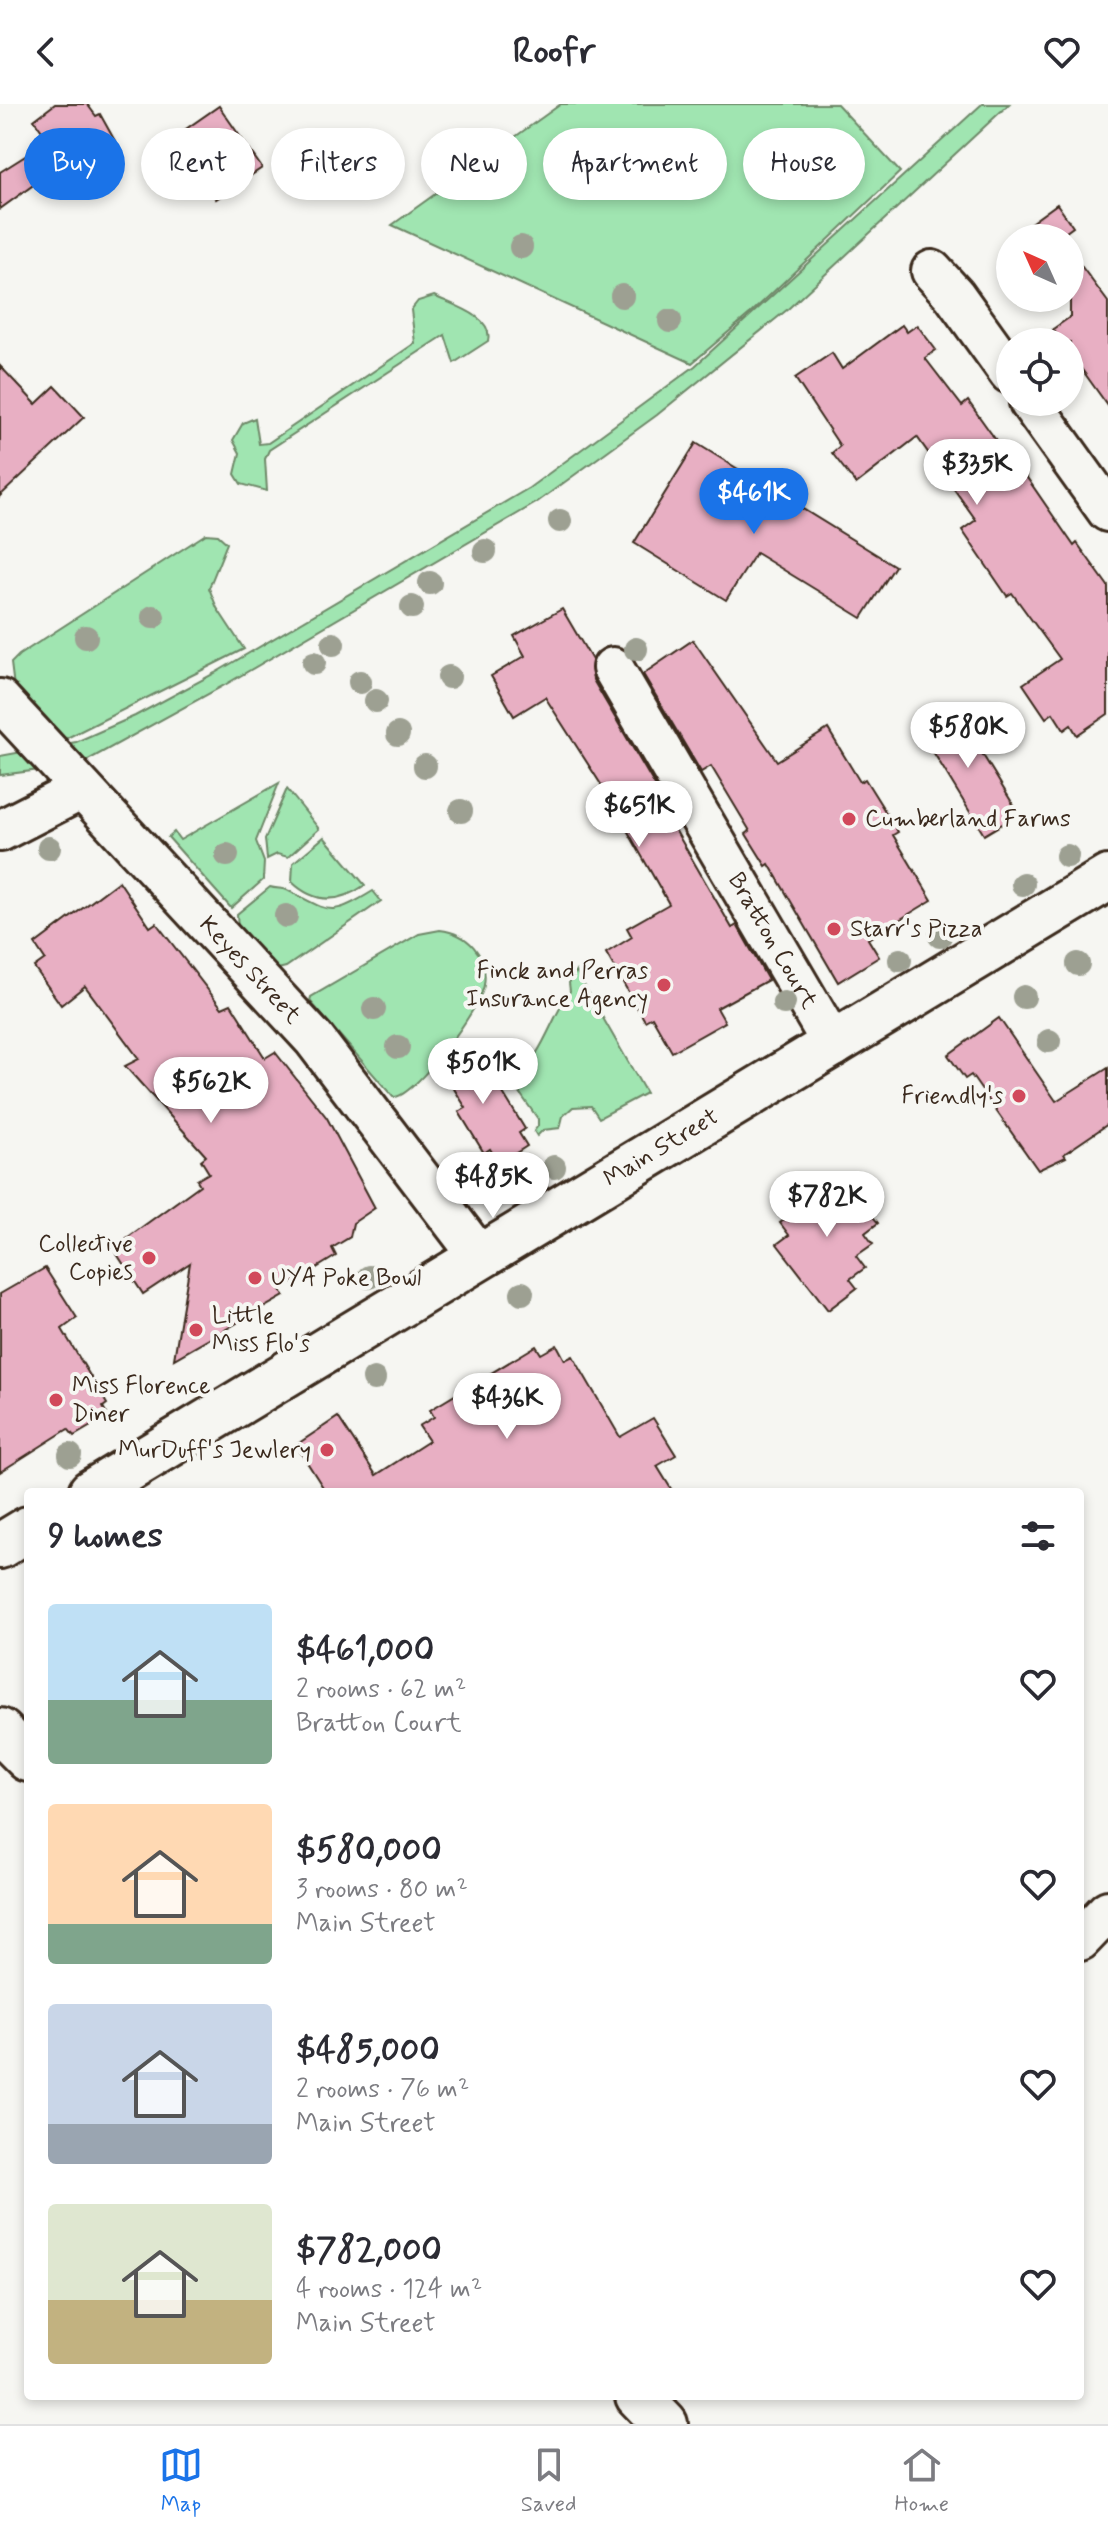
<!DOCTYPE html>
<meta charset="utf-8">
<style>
body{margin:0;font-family:Mynerve,sans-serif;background:#f2f2f3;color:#2b2b33;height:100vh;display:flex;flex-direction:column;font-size:30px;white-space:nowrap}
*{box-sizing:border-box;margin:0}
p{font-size:26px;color:#7c7c81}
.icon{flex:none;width:44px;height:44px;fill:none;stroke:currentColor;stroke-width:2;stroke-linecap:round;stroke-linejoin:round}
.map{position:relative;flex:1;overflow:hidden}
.side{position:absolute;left:24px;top:1384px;width:1060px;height:912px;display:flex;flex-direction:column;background:#fff;border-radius:8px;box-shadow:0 4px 12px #0003}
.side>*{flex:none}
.banner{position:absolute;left:24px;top:24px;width:1060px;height:72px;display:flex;gap:16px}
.needle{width:52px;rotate:315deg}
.tools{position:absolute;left:996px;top:120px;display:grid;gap:16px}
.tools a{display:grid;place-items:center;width:88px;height:88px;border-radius:50%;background:#fff;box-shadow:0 4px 12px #0003;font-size:40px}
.price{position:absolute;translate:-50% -68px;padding:0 18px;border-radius:28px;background:#fff;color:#222;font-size:26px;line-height:52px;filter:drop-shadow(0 2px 4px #0008)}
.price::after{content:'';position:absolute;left:50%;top:48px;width:24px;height:18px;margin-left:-12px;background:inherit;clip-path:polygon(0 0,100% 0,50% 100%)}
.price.on{background:#1a73e8;color:#fff}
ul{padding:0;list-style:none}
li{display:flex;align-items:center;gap:24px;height:200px;padding:0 24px}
li span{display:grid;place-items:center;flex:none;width:224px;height:160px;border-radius:8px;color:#555}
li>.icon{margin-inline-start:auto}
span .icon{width:96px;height:96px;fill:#fffc;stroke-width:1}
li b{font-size:34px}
h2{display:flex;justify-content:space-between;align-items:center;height:96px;padding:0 24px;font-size:34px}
.pill{padding:0 28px;border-radius:36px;background:#fff;box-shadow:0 4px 12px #0003;font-size:28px;line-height:72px}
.pill.on{background:#1a73e8;color:#fff}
header{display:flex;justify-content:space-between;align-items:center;height:104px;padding:0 24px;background:#fff;font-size:36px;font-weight:700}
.tab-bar{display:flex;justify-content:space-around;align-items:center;height:112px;border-top:2px solid #e1e1e2;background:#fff;font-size:22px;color:#7c7c81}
.tab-bar a{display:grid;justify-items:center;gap:4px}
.tab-bar .on{color:#1a73e8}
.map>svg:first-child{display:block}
.green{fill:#a0e5b1;stroke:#6e8868;stroke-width:2}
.building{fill:#e8afc3;stroke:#3b2a1e;stroke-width:2}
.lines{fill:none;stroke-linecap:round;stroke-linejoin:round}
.minor-casing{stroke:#3b2a1e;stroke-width:46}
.major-casing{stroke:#3b2a1e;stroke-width:50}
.highway-casing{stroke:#3b2a1e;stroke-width:50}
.minor{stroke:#f6f6f2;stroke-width:40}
.major{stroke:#f6f6f2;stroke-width:44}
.highway{stroke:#f6f6f2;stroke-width:44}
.tree{fill:#9da092}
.poi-dot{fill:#d1495b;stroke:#f6f6f2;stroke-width:3}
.labels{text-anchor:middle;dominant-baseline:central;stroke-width:8;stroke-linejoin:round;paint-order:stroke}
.poi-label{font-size:24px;fill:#3b2a1e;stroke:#f6f6f2;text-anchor:start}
.street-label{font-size:24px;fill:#3b2a1e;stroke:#f6f6f2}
</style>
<header><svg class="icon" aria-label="back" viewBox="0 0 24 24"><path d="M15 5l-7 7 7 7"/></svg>Roofr<svg class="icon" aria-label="heart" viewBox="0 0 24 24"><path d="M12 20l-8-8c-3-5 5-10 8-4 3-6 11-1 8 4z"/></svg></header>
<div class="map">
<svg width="1108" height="2320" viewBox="0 0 1108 2320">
<rect width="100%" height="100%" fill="#f6f6f2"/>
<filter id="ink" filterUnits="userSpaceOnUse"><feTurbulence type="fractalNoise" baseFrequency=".0125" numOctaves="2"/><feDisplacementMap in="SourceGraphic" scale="16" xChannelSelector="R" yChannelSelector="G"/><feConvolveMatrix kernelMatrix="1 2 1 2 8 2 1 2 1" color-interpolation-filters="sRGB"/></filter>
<g filter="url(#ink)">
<g class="green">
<polygon points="561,0 837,0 900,68 752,208 692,259 392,121"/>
<polygon points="982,0 1009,0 788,205 657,311 536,399 223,582 79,661 0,671 0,652 76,638 135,612 215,569 529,384 695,262"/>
<path d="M 434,192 C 452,201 494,212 488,237 L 454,259 L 445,231 L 269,346 L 265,355 L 267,387 L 241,380 L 235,370 L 240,349 L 233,336 L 243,319 L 255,314 L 259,340 L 268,339 L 415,239 L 411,206 L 418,197 Z"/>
<polygon points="206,430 218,431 227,439 209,484 217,504 244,545 63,636 14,583 11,559 19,551"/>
<polygon points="279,679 256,737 264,758 263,776 231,804 168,733 174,728 180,736"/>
<polygon points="287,685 319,725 288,753 277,750 267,755 265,735"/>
<path d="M 324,733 L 365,781 C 340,799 315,800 292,778 L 293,759 Z"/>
<path d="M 270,783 C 276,785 283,784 287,786 C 330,807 328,815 373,787 L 381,797 L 286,863 L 278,865 L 238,824 L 237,810 Z"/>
<path d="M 440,826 C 467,829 489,851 484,881 C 481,903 414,995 393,993 L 310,897 L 311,893 L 419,830 Z"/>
<path d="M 576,867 L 646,989 L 599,1014 L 591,1002 L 573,1003 L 563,1012 L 560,1024 L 543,1026 L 537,1032 L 534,1027 L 538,1022 L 538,1015 L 512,978 C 546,947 547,922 570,887 L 569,879 Z"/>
</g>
<g class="building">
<polygon points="55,0 87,0 96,12 100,10 120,46 88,69 75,51 0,105 0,68 49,37 34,16"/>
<polygon points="219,2 262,64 216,95 173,34"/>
<polygon points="1057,100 1073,123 1058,134 1010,134"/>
<polygon points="1070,147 1108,198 1108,302 1070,249 1070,238 1062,238 1053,225 1070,213"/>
<polygon points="902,221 907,228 917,221 936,246 925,254 962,302 968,297 1020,370 1023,368 1074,442 1077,439 1108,482 1108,610 1077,631 1071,621 1064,626 1053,609 1046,614 1023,580 1060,555 1012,489 1007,492 962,426 976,416 917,333 856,380 832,349 840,342 795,274 832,249 842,265"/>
<polygon points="0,262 36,300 55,282 84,313 0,392"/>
<polygon points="696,339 895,462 862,514 756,449 726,496 634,439"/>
<polygon points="562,505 592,556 593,576 661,692 659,698 732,824 737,821 768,876 717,904 725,918 672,948 652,913 645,917 606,849 632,833 627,824 669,800 602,682 545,593 514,612 491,572 525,552 514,532"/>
<polygon points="693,536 777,657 828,625 860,678 865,675 898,728 893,731 932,796 868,835 879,853 838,878 769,760 766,762 746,730 750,727 711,662 701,668 643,570"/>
<polygon points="953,602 1019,710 984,731 918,623"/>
<polygon points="119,777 150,823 156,819 222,904 231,900 265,954 275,948 327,1014 375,1104 353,1119 350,1133 332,1144 336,1152 281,1186 284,1192 174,1255 190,1159 143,1190 113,1144 200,1081 197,1076 209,1069 201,1056 206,1052 125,962 139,955 85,882 61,901 34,863 45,855 35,840"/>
<polygon points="999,914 1056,997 1108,964 1108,1020 1064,1050 1066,1053 1038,1066 971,971 965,975 948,951"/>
<polygon points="464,939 494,987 500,984 525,1025 519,1029 527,1042 499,1060 490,1045 484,1049 459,1008 466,1004 436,956"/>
<polygon points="820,1074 841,1092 851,1085 878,1119 865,1129 873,1140 856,1152 865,1164 850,1175 857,1184 828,1206 777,1140 789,1131 780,1119 788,1113 781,1104"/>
<polygon points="45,1164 77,1214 62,1225 107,1300 103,1303 108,1312 74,1332 68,1325 0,1368 0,1190"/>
<polygon points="557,1241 565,1256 573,1252 620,1333 653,1314 676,1351 657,1362 673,1388 326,1388 296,1341 338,1313 376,1371 429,1337 419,1322 434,1313 430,1306 536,1242 541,1250"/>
</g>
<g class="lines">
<g class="minor-casing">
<g id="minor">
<polyline points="932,167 954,191 1010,269"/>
<polyline points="1030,298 1108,407"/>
<path id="s1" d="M 613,564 L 834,942"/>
<path id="s2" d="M 0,596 L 314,935 L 480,1153"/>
<polyline points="0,727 82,685"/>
<polyline points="1080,1836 1108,1807"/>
</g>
</g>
<g class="major-casing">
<g id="major">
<polyline points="0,1627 28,1655"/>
<polyline points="638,2292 665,2320"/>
</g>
</g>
<g class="highway-casing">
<g id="highway">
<path id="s3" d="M 91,1388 L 1108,774"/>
<polyline points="0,1442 28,1425"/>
</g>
</g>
<use href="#minor" class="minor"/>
<use href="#major" class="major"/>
<use href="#highway" class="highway"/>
</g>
<g class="tree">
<circle cx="521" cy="143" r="12"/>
<circle cx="622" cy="192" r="12"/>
<circle cx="670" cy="217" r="12"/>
<circle cx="560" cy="417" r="12"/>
<circle cx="485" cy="447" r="12"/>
<circle cx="430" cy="479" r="12"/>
<circle cx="412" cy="503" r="12"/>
<circle cx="153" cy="513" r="12"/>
<circle cx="86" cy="533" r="12"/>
<circle cx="333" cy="540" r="12"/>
<circle cx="636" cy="545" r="12"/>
<circle cx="314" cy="559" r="12"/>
<circle cx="449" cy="573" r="12"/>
<circle cx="360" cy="578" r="12"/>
<circle cx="376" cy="597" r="12"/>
<circle cx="398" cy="630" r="12"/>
<circle cx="425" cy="662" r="12"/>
<circle cx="461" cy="707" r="12"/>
<circle cx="49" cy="744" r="12"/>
<circle cx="227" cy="751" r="12"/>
<circle cx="1067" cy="752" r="12"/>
<circle cx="1023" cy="780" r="12"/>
<circle cx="286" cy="812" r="12"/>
<circle cx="940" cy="832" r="12"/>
<circle cx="900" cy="856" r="12"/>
<circle cx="1078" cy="860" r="12"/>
<circle cx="1024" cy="893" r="12"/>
<circle cx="784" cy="899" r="12"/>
<circle cx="374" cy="905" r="12"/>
<circle cx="1049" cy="937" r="12"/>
<circle cx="398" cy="943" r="12"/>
<circle cx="554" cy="1063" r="12"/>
<circle cx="369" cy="1173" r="12"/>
<circle cx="522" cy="1189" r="12"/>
<circle cx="374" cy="1275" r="12"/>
<circle cx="70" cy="1351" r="12"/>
</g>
</g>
<g class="poi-dot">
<circle cx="849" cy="715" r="8"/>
<circle cx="834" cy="825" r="8"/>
<circle cx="664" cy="881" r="8"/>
<circle cx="1019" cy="992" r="8"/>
<circle cx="149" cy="1154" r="8"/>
<circle cx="255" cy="1174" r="8"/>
<circle cx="196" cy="1226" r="8"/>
<circle cx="56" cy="1296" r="8"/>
<circle cx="327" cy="1346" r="8"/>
</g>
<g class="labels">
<g class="poi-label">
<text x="865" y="715">Cumberland Farms</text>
<text x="850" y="825">Starr's Pizza</text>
<text x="648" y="867" text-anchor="end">Finck and Perras<tspan x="648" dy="28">Insurance Agency</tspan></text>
<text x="1003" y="992" text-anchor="end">Friendly's</text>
<text x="133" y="1140" text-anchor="end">Collective<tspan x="133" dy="28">Copies</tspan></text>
<text x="271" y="1174">UYA Poke Bowl</text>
<text x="212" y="1212">Little<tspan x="212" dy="28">Miss Flo's</tspan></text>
<text x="72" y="1282">Miss Florence<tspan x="72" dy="28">Diner</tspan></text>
<text x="311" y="1346" text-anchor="end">MurDuff's Jewlery</text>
</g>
<g class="street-label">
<text stroke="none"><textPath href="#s1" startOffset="316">Bratton Court</textPath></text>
<text stroke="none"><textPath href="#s2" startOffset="368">Keyes Street</textPath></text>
<text stroke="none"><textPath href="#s3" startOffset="666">Main Street</textPath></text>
</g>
</g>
</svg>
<div class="tools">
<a><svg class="needle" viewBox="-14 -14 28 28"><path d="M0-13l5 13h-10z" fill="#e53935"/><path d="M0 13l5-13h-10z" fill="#7c7c81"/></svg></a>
<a><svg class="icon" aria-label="locate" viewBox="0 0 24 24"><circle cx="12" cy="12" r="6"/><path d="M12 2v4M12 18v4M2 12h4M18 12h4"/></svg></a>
</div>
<b class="price" style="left:977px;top:403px">$335K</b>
<b class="price on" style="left:754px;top:432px">$461K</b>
<b class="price" style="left:968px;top:666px">$580K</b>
<b class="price" style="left:639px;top:745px">$651K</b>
<b class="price" style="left:483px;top:1002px">$501K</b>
<b class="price" style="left:211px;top:1021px">$562K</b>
<b class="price" style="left:493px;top:1116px">$485K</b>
<b class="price" style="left:827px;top:1135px">$782K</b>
<b class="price" style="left:507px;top:1337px">$436K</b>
<div class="banner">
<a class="pill on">Buy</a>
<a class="pill">Rent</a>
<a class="pill">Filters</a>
<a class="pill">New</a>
<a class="pill">Apartment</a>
<a class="pill">House</a>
</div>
<section class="side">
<h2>9 homes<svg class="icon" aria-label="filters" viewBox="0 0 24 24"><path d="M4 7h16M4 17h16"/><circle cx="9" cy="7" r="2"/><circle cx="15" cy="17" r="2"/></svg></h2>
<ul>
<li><span style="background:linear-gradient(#bfe0f5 60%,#7fa58c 0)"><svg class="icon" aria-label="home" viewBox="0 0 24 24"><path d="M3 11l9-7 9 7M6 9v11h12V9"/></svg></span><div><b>$461,000</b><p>2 rooms · 62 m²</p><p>Bratton Court</p></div><svg class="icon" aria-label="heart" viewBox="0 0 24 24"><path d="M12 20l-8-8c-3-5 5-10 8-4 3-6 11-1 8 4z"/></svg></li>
<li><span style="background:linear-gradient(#ffd9b3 75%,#7fa58c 0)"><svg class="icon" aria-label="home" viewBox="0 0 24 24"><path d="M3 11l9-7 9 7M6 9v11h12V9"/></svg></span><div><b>$580,000</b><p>3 rooms · 80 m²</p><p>Main Street</p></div><svg class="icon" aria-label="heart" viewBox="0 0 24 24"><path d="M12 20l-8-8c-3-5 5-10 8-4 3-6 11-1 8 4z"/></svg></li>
<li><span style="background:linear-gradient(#c9d6e8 75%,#9aa5b1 0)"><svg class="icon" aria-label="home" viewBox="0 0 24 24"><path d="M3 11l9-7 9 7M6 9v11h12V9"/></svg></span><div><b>$485,000</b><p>2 rooms · 76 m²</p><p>Main Street</p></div><svg class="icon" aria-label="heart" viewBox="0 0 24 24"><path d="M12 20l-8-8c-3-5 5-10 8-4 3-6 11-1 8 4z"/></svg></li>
<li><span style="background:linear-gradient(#dfe7d0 60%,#c2b280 0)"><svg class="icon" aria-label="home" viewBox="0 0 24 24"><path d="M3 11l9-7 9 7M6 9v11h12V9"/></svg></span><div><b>$782,000</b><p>4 rooms · 124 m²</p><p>Main Street</p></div><svg class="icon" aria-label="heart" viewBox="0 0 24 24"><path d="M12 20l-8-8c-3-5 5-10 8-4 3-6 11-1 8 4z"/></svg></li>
</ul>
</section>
</div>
<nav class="tab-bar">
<a class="on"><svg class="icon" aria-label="map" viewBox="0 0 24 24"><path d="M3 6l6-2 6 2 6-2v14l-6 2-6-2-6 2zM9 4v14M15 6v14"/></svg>Map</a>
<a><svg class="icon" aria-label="saved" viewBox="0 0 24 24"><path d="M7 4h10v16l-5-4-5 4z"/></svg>Saved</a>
<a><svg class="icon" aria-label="home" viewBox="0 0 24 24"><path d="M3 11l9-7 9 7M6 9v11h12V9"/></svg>Home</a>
</nav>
